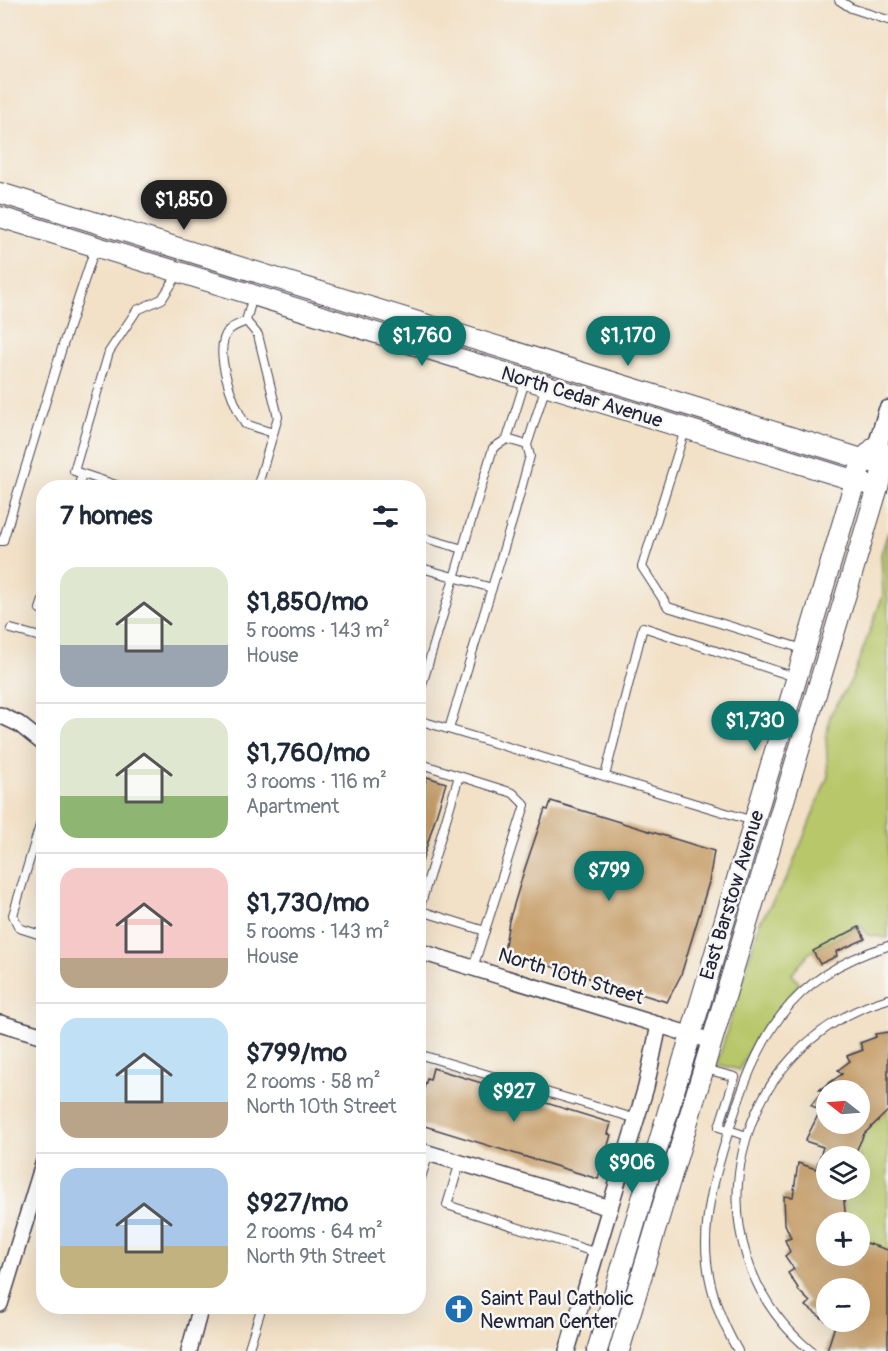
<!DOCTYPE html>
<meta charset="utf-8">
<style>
body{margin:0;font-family:Pangolin,sans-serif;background:#f6f6f7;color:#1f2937;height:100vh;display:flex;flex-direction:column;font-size:22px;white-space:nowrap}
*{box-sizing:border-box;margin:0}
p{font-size:20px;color:#747a83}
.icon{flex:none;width:33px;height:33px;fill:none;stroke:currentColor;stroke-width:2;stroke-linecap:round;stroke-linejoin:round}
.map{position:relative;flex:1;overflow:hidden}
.panel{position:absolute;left:36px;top:480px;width:390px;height:834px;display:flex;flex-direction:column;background:#fff;border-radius:24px;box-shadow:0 6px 24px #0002}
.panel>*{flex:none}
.needle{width:39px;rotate:287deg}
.fabs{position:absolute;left:816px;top:1080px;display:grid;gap:12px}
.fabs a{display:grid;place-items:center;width:54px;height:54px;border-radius:50%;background:#fff;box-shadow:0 6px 24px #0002;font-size:30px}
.price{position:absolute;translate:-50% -51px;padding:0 14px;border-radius:21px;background:#0f766e;color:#fff;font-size:20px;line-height:39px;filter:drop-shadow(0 2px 3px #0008)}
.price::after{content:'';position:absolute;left:50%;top:36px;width:18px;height:14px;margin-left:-9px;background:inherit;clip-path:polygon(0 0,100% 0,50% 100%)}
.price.current{background:#222;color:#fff}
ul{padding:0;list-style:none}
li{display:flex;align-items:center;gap:18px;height:150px;padding:0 24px}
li+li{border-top:2px solid #e0e1e3}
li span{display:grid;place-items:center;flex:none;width:168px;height:120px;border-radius:18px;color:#555}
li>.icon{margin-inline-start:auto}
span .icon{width:72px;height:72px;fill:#fffc;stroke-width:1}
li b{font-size:26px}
h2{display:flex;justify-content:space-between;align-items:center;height:72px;padding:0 24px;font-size:26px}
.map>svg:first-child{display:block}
.green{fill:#b8c76a;stroke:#6d7452;stroke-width:1.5;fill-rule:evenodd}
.building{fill:#c69d67;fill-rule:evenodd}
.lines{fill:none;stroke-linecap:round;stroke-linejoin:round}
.service-casing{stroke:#413f50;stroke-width:10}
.minor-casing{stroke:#413f50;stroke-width:18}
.tertiary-casing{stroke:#413f50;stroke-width:21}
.secondary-casing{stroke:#413f50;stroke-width:22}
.service{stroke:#fff;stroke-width:8}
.minor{stroke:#fff;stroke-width:15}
.tertiary{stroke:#fff;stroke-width:18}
.secondary{stroke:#fff;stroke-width:20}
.labels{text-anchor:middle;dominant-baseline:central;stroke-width:5;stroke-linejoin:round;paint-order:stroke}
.street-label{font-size:20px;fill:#22223b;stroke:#f6f6f2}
.poi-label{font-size:20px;fill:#22223b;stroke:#f6f6f2;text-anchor:start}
</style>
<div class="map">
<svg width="888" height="1351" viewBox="0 0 888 1351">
<rect width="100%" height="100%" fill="#f6f6f2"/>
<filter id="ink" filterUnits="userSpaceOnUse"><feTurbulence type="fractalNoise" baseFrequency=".0167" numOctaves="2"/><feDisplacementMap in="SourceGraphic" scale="12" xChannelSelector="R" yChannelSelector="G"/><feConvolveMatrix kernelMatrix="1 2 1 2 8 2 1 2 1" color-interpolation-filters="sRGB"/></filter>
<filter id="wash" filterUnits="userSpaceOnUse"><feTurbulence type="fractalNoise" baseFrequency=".008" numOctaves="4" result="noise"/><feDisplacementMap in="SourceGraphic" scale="24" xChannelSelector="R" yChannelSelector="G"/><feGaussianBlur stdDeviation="1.35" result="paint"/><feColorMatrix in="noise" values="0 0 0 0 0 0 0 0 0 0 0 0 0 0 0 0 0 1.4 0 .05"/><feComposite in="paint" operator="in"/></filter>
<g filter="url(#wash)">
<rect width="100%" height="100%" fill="#f2e1c7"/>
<g class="green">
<polygon points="888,532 888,938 867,935 861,925 809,953 792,974 800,984 764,1027 739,1070 717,1064 760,922 788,876 828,776 826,738 830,715 852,679 883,595 881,554"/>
<path d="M 888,1032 L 888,1351 L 827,1351 L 834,1326 L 827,1322 L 860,1322 L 860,1288 L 826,1288 L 826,1321 L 806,1306 L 810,1301 L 797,1289 L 788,1273 L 794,1269 L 785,1256 L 790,1252 L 785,1240 L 791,1237 L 785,1224 L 784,1196 L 793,1197 L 798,1163 L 816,1169 L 823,1147 L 805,1141 L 820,1111 L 811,1105 L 829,1083 L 841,1074 L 838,1070 L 849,1061 L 847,1056 L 862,1050 L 860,1043 L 876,1037 L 875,1034 ZM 826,1090 L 860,1090 L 860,1124 L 826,1124 ZM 826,1156 L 860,1156 L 860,1190 L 826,1190 ZM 826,1222 L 860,1222 L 860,1256 L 826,1256 Z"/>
</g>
<g id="blocks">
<g class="building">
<polygon points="427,777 446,783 421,865 418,864 418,804"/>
<polygon points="551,801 714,851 709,882 681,975 667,1002 504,952 509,921 525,868 545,809 548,810"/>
<polygon points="859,927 865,939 836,952 837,956 820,964 813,951"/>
<path d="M 888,1032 L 888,1111 L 864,1134 L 854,1156 L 826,1156 L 826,1190 L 843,1190 L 846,1222 L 826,1222 L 826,1256 L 860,1256 L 860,1241 L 888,1250 L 888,1351 L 827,1351 L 836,1322 L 860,1322 L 860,1288 L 826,1288 L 826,1321 L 806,1306 L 810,1302 L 797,1289 L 798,1288 L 788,1273 L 794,1269 L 785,1256 L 790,1252 L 785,1240 L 791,1238 L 785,1224 L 784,1196 L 793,1197 L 798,1163 L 816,1169 L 823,1147 L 805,1141 L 820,1111 L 811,1105 L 823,1090 L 819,1090 L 842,1074 L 838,1070 L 850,1061 L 847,1056 L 863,1050 L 860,1043 L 876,1037 L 875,1034 ZM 826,1090 L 860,1090 L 860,1124 L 826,1124 Z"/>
<polygon points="433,1068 611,1123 608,1134 611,1135 598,1179 418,1124 418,1106 427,1079 430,1080"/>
</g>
</g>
</g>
<g filter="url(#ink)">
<use href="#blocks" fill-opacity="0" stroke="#413f50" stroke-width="1.5"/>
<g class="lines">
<g class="service-casing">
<g id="service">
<polyline points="839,0 851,8 888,20"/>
<polyline points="253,296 246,321 258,335 278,417 257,488"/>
<path d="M 246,321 C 240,324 233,326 229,330 C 211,349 234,405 245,424 L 273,433"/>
<polyline points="685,430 642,567 668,607 803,649"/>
<polyline points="507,439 527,445"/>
<polyline points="78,488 82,474"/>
<polyline points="125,488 74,471 109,352 137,310 162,299 178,274"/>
<polyline points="418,536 463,549"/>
<polyline points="0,541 3,541 62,348 95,248"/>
<polyline points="418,567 492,588"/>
<polyline points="40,609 44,597"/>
<polyline points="11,629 44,638"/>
<polyline points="418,698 493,448 507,439 525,381"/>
<polyline points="418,720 753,821"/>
<polyline points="449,729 514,515 530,456 527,445 546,386"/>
<polyline points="37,737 44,724"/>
<polyline points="418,763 513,793 525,805 473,968"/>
<polyline points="605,776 643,627 795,677"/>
<polyline points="418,782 424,765"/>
<polyline points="44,812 13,915 19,928 44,936"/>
<polyline points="418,910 485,931"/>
<polyline points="419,910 459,776"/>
<polyline points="418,1054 637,1119"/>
<polyline points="705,1069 735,1077 719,1127 747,1136"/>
<polyline points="460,1162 447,1205 597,1253"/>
<polyline points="418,1187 429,1153"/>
<polyline points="248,1351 262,1306"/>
<path d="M 738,1351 C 692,1271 702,1217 728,1133 C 757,1039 787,976 888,946"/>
<path d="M 811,1351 C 683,1246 731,1044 888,999"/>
</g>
</g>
<g class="minor-casing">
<g id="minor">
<polyline points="0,715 19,724 44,744"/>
<polyline points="418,951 711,1041"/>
<polyline points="0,1023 44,1036"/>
<polyline points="418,1150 610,1208"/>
<polyline points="0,1304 44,1161"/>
<polyline points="189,1351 201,1306"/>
<polyline points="567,1351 646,1087 659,1025"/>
</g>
</g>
<g class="tertiary-casing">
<polyline id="tertiary" points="878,444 888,410"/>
</g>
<g class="secondary-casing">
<g id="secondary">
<polyline points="0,193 875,463"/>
<polyline points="0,217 866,484"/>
<polyline points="597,1351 850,498 863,459 878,444 884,465 878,487 619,1351"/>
</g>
</g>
<use href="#service" class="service"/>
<use href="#minor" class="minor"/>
<use href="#tertiary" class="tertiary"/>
<use href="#secondary" class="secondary"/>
</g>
</g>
<defs>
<g id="church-disc" transform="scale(1.5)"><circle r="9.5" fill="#1f6fb2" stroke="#f6f6f2"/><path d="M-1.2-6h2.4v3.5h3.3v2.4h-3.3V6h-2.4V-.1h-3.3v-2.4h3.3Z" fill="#fff"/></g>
</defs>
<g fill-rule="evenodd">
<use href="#church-disc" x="459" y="1309"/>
</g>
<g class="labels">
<g class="street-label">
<text transform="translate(582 397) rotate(17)">North Cedar Avenue</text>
<text transform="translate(732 895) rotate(-73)">East Barstow Avenue</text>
<text transform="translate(571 976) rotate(17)">North 10th Street</text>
</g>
<g class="poi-label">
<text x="480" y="1298">Saint Paul Catholic<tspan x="480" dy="23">Newman Center</tspan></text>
</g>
</g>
</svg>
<div class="fabs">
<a><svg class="needle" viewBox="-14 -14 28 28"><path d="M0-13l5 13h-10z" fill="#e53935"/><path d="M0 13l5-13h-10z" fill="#747a83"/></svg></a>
<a><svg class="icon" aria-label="layers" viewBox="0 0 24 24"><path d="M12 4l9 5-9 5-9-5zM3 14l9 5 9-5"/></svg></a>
<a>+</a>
<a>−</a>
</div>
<b class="price current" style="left:184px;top:231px">$1,850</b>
<b class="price" style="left:422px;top:367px">$1,760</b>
<b class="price" style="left:628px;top:367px">$1,170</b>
<b class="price" style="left:755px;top:752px">$1,730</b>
<b class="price" style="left:609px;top:902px">$799</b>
<b class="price" style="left:514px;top:1123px">$927</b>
<b class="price" style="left:632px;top:1194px">$906</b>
<section class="panel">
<h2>7 homes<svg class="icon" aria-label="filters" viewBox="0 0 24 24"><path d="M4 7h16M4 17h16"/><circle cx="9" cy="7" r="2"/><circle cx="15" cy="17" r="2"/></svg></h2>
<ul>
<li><span style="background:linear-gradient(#dfe7d0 65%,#9aa5b1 0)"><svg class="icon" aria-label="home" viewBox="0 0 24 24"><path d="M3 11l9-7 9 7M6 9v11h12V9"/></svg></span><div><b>$1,850/mo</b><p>5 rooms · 143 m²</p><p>House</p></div></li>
<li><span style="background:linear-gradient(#dfe7d0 65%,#8fb573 0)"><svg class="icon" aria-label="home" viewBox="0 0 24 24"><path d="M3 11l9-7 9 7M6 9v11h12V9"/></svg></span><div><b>$1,760/mo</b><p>3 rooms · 116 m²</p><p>Apartment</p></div></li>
<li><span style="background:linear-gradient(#f6c9c9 75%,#b9a48a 0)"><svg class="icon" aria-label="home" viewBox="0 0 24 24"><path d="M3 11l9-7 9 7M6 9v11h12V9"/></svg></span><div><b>$1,730/mo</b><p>5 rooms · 143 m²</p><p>House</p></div></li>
<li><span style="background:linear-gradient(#bfe0f5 70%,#b9a48a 0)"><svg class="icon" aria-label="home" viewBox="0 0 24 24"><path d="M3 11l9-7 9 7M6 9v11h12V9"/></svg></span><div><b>$799/mo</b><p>2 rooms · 58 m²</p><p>North 10th Street</p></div></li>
<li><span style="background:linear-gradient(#a9c7e8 65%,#c2b280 0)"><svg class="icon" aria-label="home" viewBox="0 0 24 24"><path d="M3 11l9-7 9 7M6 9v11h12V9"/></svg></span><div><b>$927/mo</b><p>2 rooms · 64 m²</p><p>North 9th Street</p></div></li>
</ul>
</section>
</div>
